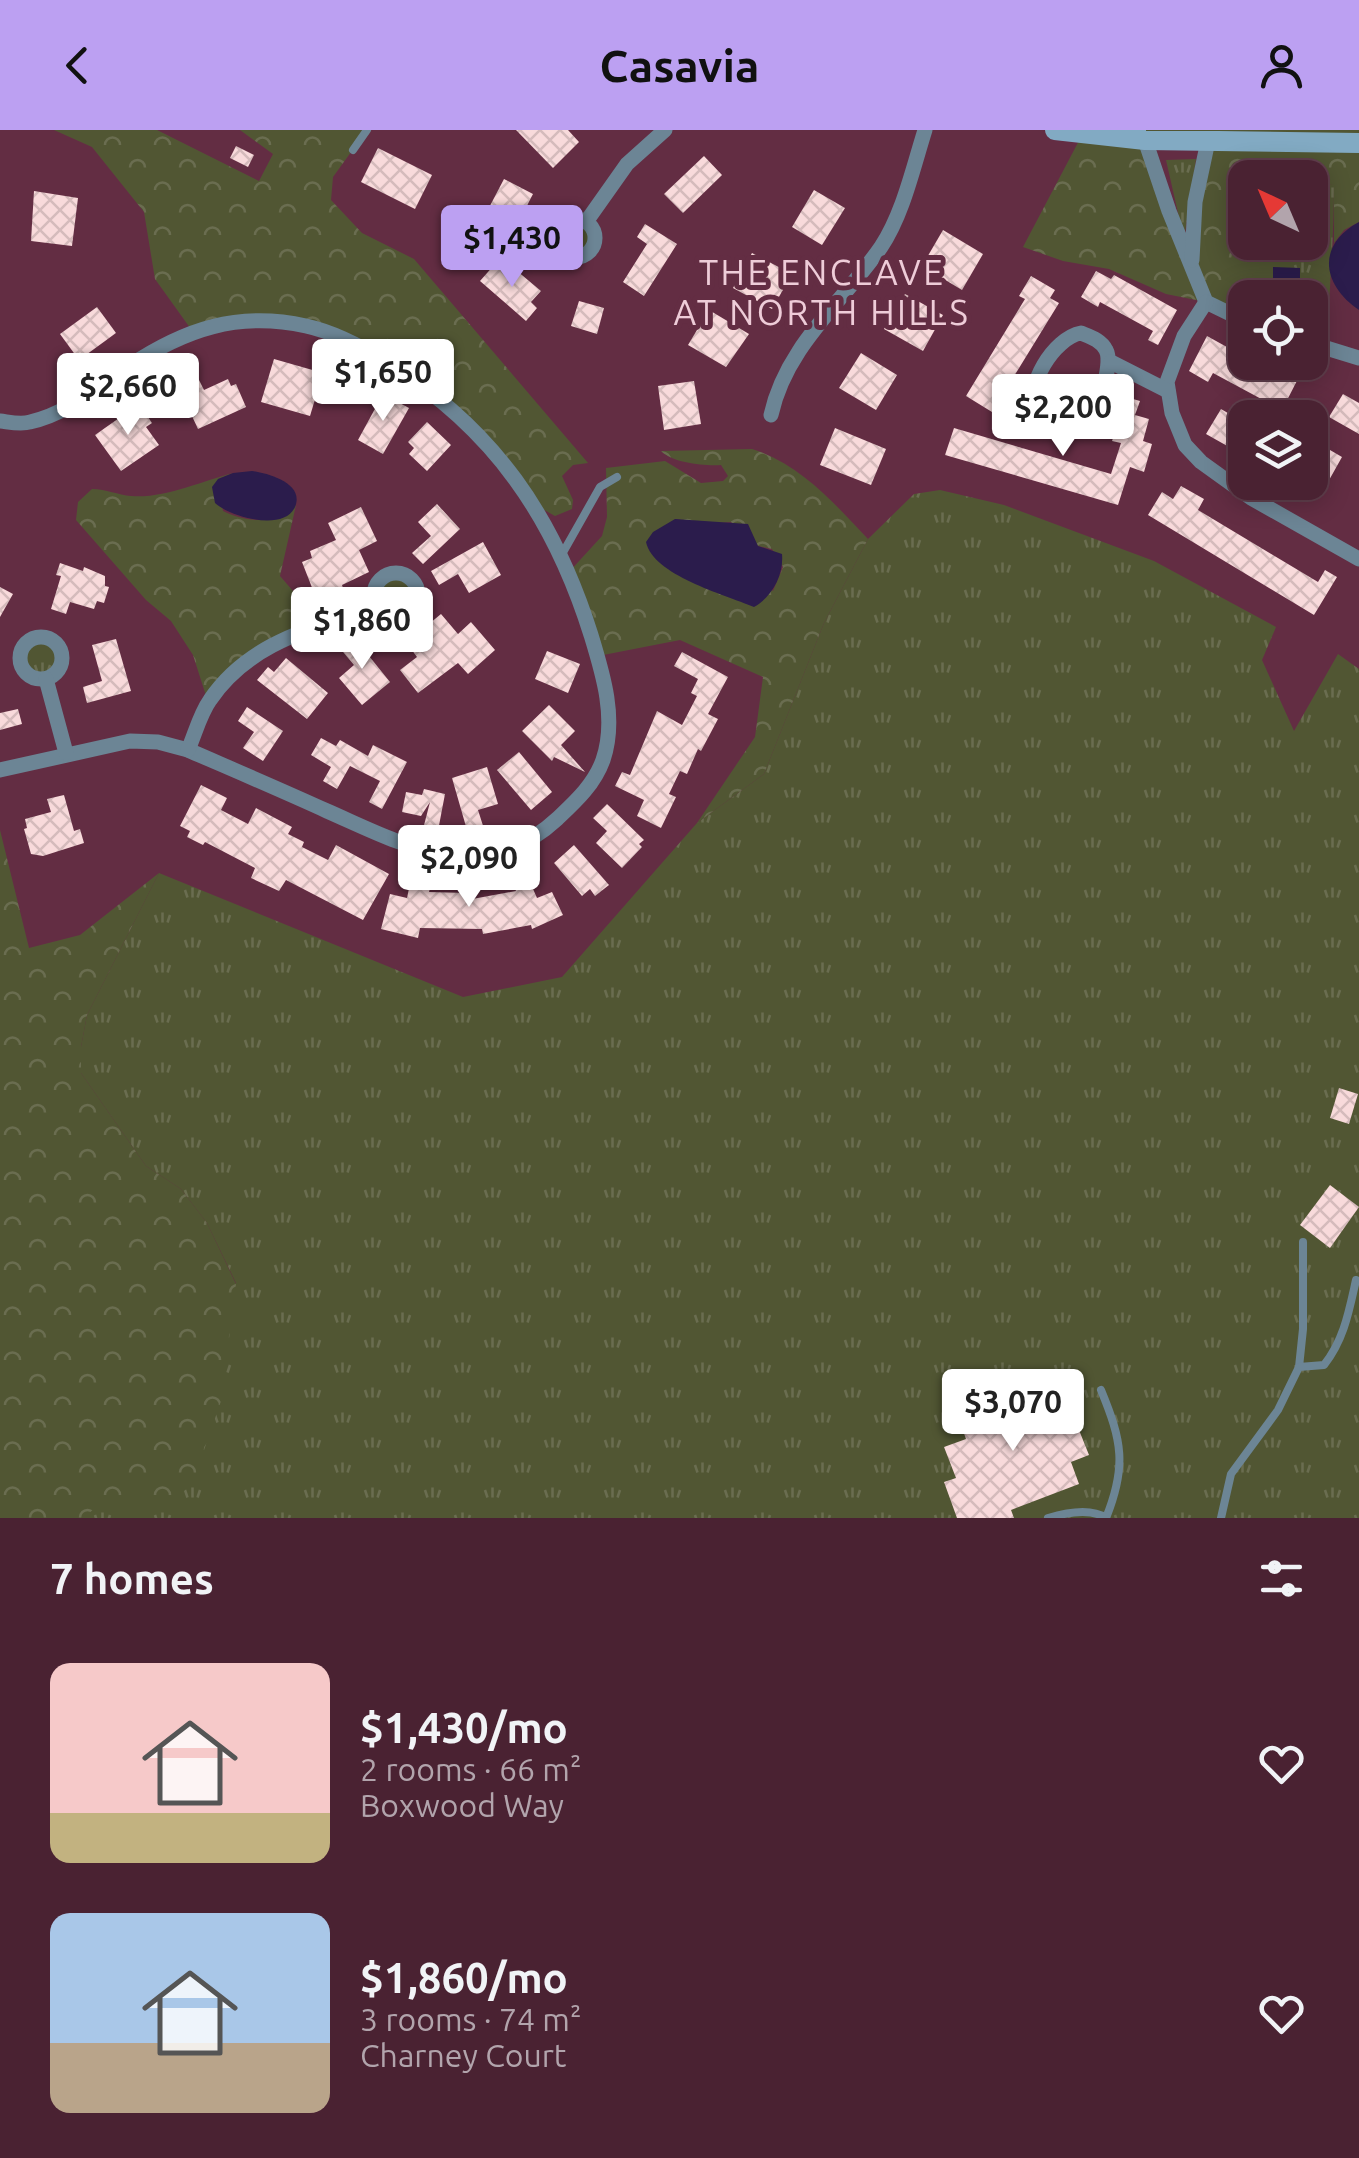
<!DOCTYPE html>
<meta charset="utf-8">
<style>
body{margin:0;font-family:Ubuntu,sans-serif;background:#542f3e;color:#f1f3f6;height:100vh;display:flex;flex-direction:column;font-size:38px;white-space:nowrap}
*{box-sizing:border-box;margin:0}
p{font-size:32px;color:#b2a4ac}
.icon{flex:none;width:55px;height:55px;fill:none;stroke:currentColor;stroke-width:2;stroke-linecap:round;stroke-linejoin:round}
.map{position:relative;height:1388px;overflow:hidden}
.drawer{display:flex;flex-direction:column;background:#4a2232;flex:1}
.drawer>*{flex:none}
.needle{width:65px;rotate:316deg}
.buttons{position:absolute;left:1228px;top:30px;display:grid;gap:20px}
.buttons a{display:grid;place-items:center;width:100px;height:100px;border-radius:20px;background:#4a2232;box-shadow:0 5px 25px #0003,0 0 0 2px #613f4d;font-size:50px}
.price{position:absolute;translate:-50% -85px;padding:0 22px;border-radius:10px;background:#fff;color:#222;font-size:32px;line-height:65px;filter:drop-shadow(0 2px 5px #0008)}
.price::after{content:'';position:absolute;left:50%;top:60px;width:30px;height:22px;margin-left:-15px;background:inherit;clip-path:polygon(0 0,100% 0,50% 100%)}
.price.active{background:#bca0f2;color:#111}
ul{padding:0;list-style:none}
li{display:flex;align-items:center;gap:30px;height:250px;padding:0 50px}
li span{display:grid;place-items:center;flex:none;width:280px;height:200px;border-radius:20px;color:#555}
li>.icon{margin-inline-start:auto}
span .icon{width:120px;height:120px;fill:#fffc;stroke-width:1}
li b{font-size:42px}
h2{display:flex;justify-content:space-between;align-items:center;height:120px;padding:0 50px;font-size:42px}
header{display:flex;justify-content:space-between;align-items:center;height:130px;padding:0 50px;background:#bca0f2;color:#111;font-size:45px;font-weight:700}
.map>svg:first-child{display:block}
.grass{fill:url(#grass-tufts)}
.forest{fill:url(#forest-crowns);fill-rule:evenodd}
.water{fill:#2b1c4c}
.building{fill:url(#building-cross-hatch)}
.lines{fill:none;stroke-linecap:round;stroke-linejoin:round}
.lane{stroke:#6c8595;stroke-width:8}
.street{stroke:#6c8595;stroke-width:15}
.secondary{stroke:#82aac3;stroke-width:20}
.labels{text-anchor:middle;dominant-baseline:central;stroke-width:10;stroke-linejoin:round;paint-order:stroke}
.neighbourhood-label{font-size:35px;letter-spacing:2.5px;fill:#eeccd8;stroke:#632d43}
</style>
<header><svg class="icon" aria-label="back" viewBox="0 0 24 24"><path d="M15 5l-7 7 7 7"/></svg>Casavia<svg class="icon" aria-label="person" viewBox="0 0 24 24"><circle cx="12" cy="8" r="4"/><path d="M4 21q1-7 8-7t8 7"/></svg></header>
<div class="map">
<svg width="1359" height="1388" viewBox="0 0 1359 1388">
<defs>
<pattern id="grass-tufts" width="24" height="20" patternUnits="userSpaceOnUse" patternTransform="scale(2.5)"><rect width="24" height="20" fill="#515633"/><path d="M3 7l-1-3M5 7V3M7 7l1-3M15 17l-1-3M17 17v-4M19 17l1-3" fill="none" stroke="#6a6d50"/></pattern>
<pattern id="forest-crowns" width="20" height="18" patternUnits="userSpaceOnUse" patternTransform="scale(2.5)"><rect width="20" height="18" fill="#515633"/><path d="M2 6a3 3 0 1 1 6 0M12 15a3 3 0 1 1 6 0" fill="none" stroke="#6a6d50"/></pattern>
<pattern id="building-cross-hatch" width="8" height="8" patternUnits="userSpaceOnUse" patternTransform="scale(2.5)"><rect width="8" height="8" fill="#f8dadb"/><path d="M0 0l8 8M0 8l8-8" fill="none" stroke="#d5bbbc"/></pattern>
</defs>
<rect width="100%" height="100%" fill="#632d43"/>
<g class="grass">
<polygon points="1196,29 1184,109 1166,30"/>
<path d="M 1236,50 L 1245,50 L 1245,112 L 1310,112 L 1310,54 L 1334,55 C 1334,109 1329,162 1327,216 L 1310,213 L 1310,168 L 1251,167 L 1253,128 L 1235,125 Z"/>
<circle cx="576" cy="108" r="19"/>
<polygon points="940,360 1004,375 1154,431 1276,497 1262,530 1294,601 1338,524 1359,539 1359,1388 59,1388 236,1153 207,1093 181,1059 146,1036 81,943 81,917 87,885 159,743 463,867 562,847 697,693 764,644 824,493 868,409 914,364"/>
<circle cx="396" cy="465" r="22"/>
<circle cx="41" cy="528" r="21"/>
</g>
<g class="forest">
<polygon points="54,0 157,0 259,51 273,24 240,0 367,0 333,47 331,70 362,103 414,129 588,333 573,335 562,346 573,370 572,379 555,386 539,377 482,308 365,219 252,188 193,202 155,149 144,82 92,17"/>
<path d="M 1055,0 L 1359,0 L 1359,92 L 1344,100 L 1334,113 L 1334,55 L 1310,54 L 1310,48 L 1236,50 L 1235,125 L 1254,127 L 1251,167 L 1245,168 L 1245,191 L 1206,172 L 1166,164 L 1109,139 L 1063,131 L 1023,117 L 1082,5 ZM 1145,10 L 1207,11 L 1191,132 Z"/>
<path d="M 752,319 C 800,334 834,373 868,409 L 824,493 L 764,644 L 697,693 L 755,607 L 763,547 L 680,510 L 598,526 L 569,442 L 602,406 L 607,387 L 606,338 L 665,331 L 701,353 L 723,351 L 728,346 L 721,335 C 704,336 673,333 661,321 ZM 675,389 L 707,394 L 731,392 L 758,416 L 772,419 L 783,437 L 773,461 Z"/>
<path d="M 233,343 L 218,349 L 223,381 C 244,392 280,396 296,375 L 280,446 L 306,476 L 318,496 L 261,520 L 208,572 L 193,525 L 171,491 L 146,470 L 76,390 L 78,372 L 92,359 C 106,359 118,365 131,366 C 163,369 202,351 233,343 Z"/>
<polygon points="0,700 29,818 80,805 159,743 87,885 81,917 81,943 146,1036 181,1059 207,1093 236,1154 221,1271 194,1349 170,1378 157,1380 130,1370 106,1369 83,1388 0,1388"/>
</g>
<g class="water">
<path d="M 1359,92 L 1359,180 C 1322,155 1316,115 1359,92 Z"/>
<polygon points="1273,137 1300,138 1300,159 1289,159 1288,152 1273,152"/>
<path d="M 252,341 C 267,343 305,353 295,377 C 284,402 230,387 215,373 L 212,357 L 218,349 L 233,343 Z"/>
<path d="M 675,389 L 748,394 L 758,416 L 782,424 C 784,445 772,467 754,477 C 723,464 653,445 646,412 L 653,402 Z"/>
</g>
<g class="building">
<polygon points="516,0 568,0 579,12 553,38"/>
<polygon points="236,16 254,25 248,37 230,28"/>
<polygon points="378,18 432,45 415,79 361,52"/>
<polygon points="704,26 722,45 683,83 664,64"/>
<polygon points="504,49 533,64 515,99 507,95 503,102 482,91"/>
<polygon points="814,60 845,78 822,115 792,97"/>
<polygon points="34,61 78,68 72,116 31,111"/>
<polygon points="645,94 677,114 644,166 623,152 647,114 637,107"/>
<polygon points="943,100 983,124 962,160 922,136"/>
<polygon points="752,123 792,144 772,179 733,158"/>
<polygon points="495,134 504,142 510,135 541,161 531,172 537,178 526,191 480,151"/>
<polygon points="1096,141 1111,149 1114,145 1177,180 1158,215 1148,210 1153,201 1100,172 1098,177 1081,167"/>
<polygon points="1031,146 1055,160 1050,168 1059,173 992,282 966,266 1025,169 1019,166"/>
<polygon points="905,164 943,185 923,221 884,199"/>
<polygon points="579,171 604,178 597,204 571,196"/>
<polygon points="97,177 116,203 79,230 60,204"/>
<polygon points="709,180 749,204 726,237 688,215"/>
<polygon points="1207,206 1245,227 1245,232 1255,232 1271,241 1275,232 1286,232 1302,241 1282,280 1213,243 1208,252 1189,241"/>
<polygon points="861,223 897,245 876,280 839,258"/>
<polygon points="274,229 323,243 310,286 261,272"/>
<polygon points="194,240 204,260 228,249 231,256 236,254 246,277 198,299 191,284 198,281 182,245"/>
<polygon points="694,251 701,294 664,300 658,256"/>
<polygon points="383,264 409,278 383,324 358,310"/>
<polygon points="1343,264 1359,273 1359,304 1329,287"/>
<polygon points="1126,267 1140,271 1135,285 1149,289 1143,311 1152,314 1144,342 1130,337 1118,375 945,325 954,298 1111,344 1121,313 1112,311"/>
<polygon points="139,274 152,293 146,297 159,315 121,341 95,305"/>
<polygon points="1221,279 1245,293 1245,326 1206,304"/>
<polygon points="427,292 451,315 427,341 409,324 414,318 408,312"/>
<polygon points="835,298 886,319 871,355 820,335"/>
<polygon points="1318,313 1342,327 1328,352 1317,346 1310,358 1310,328"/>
<polygon points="1181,356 1204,369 1198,380 1318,452 1325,440 1337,447 1314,485 1148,385 1162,362 1173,369"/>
<polygon points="437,374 460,399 423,434 412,423 431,406 418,392"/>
<polygon points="361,377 377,411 359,420 369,442 342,455 345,463 318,473 302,432 312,428 310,421 336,410 328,393"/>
<polygon points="483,412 501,445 469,463 458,444 439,455 431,441"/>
<polygon points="60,433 83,441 84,437 105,446 105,456 109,457 104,473 97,471 94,479 70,472 66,484 51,479 61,446 56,445"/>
<polygon points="0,457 13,464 0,487"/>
<polygon points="441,484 458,504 471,492 495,520 468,544 458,533 418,563 400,540 417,527 403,508 415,499 418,503"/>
<polygon points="352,505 390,552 362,575 339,548 354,535 338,516"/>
<polygon points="116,509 131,561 87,573 83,557 102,551 92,515"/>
<polygon points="547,521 580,534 568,563 535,549"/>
<polygon points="682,522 728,547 708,584 718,589 701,621 698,619 687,644 680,641 669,664 676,667 661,698 637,686 644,670 615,656 622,642 630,645 657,581 682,595 697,566 691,563 698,549 674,536"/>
<polygon points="286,528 328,563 307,589 257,550 268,537 274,542"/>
<polygon points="549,575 575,601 561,615 585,642 554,627 552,631 522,601"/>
<polygon points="247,577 283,601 263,631 243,618 254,602 238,591"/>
<polygon points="18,579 22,594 0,600 0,583"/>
<polygon points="321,608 336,616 340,610 368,626 373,615 407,632 382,679 369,672 380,651 350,636 337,659 323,651 331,637 311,625"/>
<polygon points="519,622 552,662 531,680 497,640"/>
<polygon points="487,637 498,674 478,680 485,702 469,707 452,648"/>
<polygon points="201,655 227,668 221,680 248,694 256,678 292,697 288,704 304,712 302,717 328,730 336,715 389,744 363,790 286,750 279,761 251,748 255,738 205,712 203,715 187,707 190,701 180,696"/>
<polygon points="424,659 445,664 437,706 422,703 430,672 421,686 402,682 406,662 422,665"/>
<polygon points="64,665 74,701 80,699 84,713 43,726 31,724 24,699 27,698 25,689 51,682 47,669"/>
<polygon points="607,674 644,710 639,714 642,717 622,738 596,713 607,701 593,688"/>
<polygon points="574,715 609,755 595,766 590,759 582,766 554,733"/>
<polygon points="526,743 537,768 552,762 563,785 532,799 531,795 483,804 482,799 420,798 418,808 381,799 390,764 407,768 411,749 431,754 429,762 468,763 467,770 516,761 511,750"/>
<polygon points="1339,958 1358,964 1349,994 1330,988"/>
<polygon points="1330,1055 1359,1077 1330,1118 1300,1095"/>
<polygon points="1039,1242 1060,1296 1075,1290 1089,1325 1071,1332 1079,1354 1011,1380 1014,1388 957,1388 944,1352 956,1348 944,1317 966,1309 961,1295 993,1283 985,1263"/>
</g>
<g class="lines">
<g class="lane">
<polyline points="353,20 367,0"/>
<polyline points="561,426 600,357 617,347"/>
<polyline points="1299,1237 1303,1199 1303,1112"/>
<path d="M 1101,1260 C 1122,1311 1127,1336 1106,1388"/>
<path d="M 1048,1388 C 1065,1383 1091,1378 1106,1388"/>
<path d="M 1221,1388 L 1231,1344 L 1278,1280 L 1299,1237 L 1324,1235 C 1344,1210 1349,1181 1356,1150"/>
</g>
<g class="street">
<polyline points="1145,10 1169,81 1206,172 1245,191"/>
<circle cx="576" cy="108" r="19"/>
<polyline points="586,92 627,34 665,0"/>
<polyline points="1192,130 1195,72 1208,11"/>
<polyline points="1206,172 1184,206 1167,252 1172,283 1185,315 1201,332 1251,368 1359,429"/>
<path d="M 1081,203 C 1091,207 1101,210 1106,220 C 1114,234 1096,289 1082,298 C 1068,308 1042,297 1036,283 C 1024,256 1054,208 1081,203 Z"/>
<polyline points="1310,213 1359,228"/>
<polyline points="1111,232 1168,261"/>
<path d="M 771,285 C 786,216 843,172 881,117 C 903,84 913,38 925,0"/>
<path d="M 0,291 C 9,292 21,295 30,292 C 67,284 98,257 128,237 C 185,199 238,181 306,196 C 334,202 364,218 388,233 C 494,299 554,387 591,505 C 603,544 617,589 603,630 C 594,655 575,672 557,689 C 527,717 488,732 447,725 C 404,718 366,698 327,681 C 281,660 234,640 188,620 L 158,612 L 130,611 L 0,640"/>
<circle cx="396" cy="465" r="22"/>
<circle cx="41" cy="528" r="21"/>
<polyline points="46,549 66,623"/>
<path d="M 188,620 C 195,604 200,584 210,570 C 250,511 315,498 377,476"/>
</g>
<polyline class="secondary" points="1055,0 1145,10 1359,13"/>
</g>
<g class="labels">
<g class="neighbourhood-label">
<text x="822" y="142">THE ENCLAVE<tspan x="822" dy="40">AT NORTH HILLS</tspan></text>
</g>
</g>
</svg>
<div class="buttons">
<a><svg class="needle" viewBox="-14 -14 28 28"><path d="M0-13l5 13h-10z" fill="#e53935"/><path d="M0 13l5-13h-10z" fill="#b2a4ac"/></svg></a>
<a><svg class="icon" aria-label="locate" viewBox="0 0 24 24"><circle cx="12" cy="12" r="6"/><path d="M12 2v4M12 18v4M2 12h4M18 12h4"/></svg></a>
<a><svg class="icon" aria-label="layers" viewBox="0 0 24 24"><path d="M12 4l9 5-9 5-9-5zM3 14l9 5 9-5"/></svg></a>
</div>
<b class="price active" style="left:512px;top:160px">$1,430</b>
<b class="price" style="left:383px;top:294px">$1,650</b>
<b class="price" style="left:128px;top:308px">$2,660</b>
<b class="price" style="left:1063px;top:329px">$2,200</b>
<b class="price" style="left:362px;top:542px">$1,860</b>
<b class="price" style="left:469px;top:780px">$2,090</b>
<b class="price" style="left:1013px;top:1324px">$3,070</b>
</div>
<section class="drawer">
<h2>7 homes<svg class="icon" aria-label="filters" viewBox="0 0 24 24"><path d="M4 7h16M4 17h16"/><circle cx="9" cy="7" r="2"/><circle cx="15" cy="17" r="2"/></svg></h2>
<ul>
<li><span style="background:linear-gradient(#f6c9c9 75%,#c2b280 0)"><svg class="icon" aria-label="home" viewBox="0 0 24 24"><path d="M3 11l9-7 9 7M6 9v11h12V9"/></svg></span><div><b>$1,430/mo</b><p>2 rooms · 66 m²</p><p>Boxwood Way</p></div><svg class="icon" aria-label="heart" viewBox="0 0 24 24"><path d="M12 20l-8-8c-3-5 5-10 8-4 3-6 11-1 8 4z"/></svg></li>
<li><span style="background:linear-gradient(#a9c7e8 65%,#b9a48a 0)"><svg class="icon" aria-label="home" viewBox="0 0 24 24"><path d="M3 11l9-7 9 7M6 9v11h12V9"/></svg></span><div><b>$1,860/mo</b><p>3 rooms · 74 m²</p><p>Charney Court</p></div><svg class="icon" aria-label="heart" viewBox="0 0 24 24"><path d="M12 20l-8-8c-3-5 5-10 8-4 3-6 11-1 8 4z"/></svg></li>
</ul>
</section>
